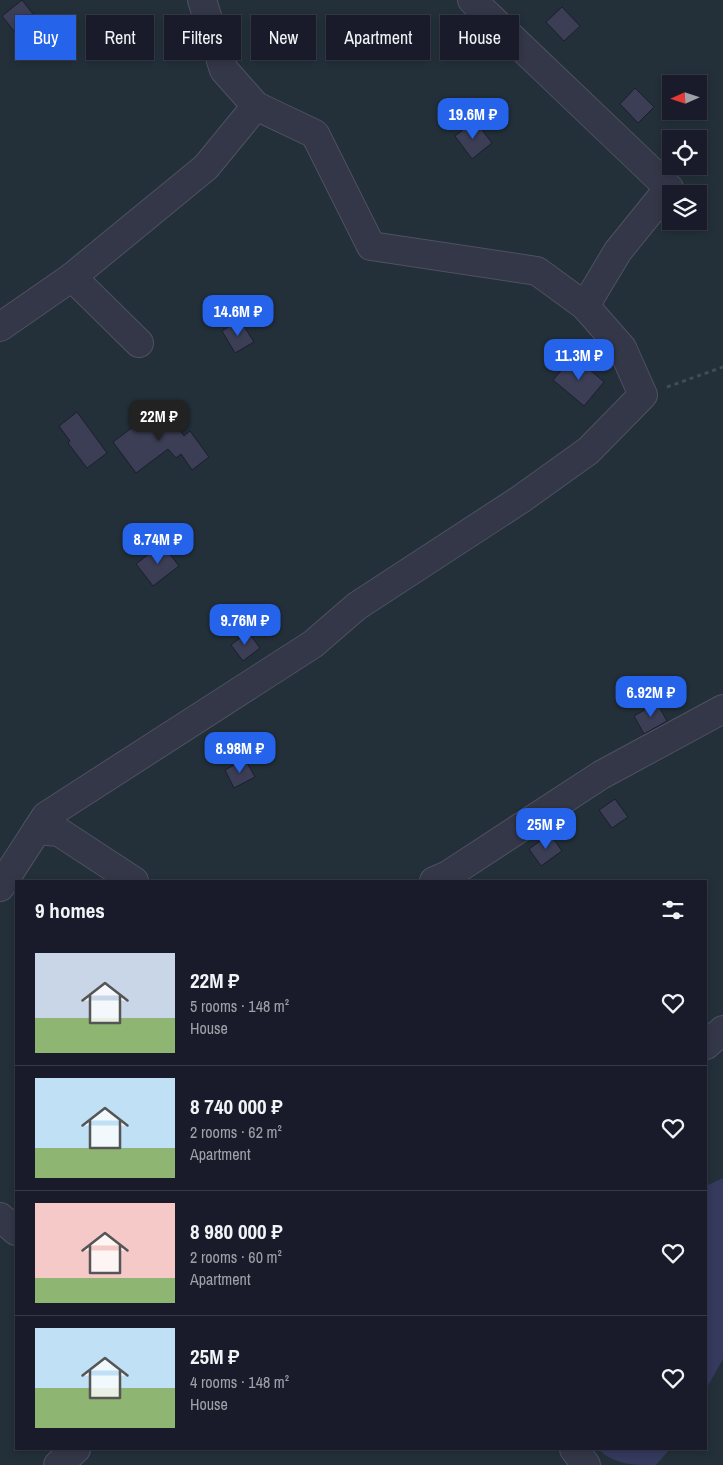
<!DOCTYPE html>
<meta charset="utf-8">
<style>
body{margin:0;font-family:"Archivo Narrow",sans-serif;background:#222432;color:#f1f3f6;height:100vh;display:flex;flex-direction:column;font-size:19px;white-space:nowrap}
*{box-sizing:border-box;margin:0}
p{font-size:16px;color:#9fa1a8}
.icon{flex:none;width:28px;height:28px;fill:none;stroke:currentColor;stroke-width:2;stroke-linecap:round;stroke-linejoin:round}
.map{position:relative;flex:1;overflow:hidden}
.panel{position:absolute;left:15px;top:880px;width:692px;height:570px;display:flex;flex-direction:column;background:#191b2a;border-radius:0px;box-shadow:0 2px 8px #0003,0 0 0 1px #373947}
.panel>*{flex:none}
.banner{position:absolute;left:15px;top:15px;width:694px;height:45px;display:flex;gap:10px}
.needle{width:32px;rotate:267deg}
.fabs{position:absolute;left:662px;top:75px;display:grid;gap:10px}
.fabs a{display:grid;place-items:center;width:45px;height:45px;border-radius:0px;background:#191b2a;box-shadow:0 2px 8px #0003,0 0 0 1px #373947;font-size:25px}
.price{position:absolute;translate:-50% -42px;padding:0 11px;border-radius:10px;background:#2563eb;color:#fff;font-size:16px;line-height:32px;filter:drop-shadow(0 1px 2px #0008)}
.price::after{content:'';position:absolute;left:50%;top:30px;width:15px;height:11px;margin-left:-8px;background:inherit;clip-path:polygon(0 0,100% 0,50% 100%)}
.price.current{background:#222;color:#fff}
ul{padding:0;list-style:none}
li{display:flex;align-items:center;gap:15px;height:125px;padding:0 20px}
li+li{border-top:1px solid #373947}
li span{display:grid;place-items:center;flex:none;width:140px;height:100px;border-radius:0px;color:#555}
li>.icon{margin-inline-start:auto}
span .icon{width:60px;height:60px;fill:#fffc;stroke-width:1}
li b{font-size:21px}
h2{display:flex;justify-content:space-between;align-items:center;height:60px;padding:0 20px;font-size:21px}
.tag{padding:0 18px;border-radius:0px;background:#191b2a;box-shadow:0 2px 8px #0003,0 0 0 1px #373947;font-size:18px;line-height:45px}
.tag.current{background:#2563eb;color:#fff}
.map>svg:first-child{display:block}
.green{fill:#233039;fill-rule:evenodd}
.water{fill:#353a5e}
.building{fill:#3b3e55;stroke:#1c1e2f}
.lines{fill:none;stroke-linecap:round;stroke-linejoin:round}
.minor-casing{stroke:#4f5163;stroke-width:30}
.path{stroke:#404d56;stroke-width:3;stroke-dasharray:4 4;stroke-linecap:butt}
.minor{stroke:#343748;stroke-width:28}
</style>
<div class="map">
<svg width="723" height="1465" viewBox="0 0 723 1465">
<rect width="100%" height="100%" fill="#212438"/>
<path class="green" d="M 0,0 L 723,0 L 723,1465 L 0,1465 ZM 671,84 L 699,84 L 699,111 L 671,111 ZM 671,139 L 699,139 L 699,166 L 671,166 ZM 671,194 L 699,194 L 699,221 L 671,221 ZM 16,881 L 706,881 L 706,1449 L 16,1449 Z"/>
<g class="water">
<polygon points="723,1178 723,1359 706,1389 706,1186"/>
<path d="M 598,1449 L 670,1449 L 656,1465 C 632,1465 615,1465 598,1449 Z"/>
</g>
<g class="building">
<polygon points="22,0 37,19 17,35 2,16"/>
<polygon points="562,7 580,26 564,41 546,22"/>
<polygon points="635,88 654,107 638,123 620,104"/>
<polygon points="475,121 492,143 472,159 455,136"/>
<polygon points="240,320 254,342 235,353 222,331"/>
<polygon points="574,356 604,382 584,406 553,380"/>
<polygon points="161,406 184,436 190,431 209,457 192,470 181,454 176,458 168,449 136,473 113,442"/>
<polygon points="77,412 107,453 87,468 68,443 70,441 59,426"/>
<polygon points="162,544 179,566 153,586 136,564"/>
<polygon points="248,632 260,648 243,661 231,645"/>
<polygon points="657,703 667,721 644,734 634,716"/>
<polygon points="245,759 255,777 234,788 225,770"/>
<polygon points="615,799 628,817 612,828 599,810"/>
<polygon points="550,834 562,851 541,866 529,849"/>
</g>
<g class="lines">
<g class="minor-casing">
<g id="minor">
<polyline points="472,0 669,188 618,251 585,306"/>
<polyline points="72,277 139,343"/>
<polyline points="0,327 72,277 206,167 256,106"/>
<polyline points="37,830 59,832 134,881"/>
<polyline points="434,881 448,875 601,775 723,709"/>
<polyline points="0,887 46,816 313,644 357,606 521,499 588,451 643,395 622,348 585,306 537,271 371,246 315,134 256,106 224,70 202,0"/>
<polyline points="706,1045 723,1030"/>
<polyline points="0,1217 16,1231"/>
<polyline points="574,1449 586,1465"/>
<polyline points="58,1465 76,1449"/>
</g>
</g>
<polyline class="path" points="667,387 723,367"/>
<use href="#minor" class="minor"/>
</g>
</svg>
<div class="fabs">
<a><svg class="needle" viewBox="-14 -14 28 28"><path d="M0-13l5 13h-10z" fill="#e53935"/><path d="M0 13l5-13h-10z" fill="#9fa1a8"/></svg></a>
<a><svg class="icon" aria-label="locate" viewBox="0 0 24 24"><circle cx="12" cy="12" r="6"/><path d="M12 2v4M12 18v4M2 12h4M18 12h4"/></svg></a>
<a><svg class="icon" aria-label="layers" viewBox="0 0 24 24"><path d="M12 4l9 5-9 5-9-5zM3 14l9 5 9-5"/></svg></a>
</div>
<b class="price" style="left:473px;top:140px">19.6M ₽</b>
<b class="price" style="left:238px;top:337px">14.6M ₽</b>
<b class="price" style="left:579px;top:381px">11.3M ₽</b>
<b class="price current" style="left:159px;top:442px">22M ₽</b>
<b class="price" style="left:158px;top:565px">8.74M ₽</b>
<b class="price" style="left:245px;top:646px">9.76M ₽</b>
<b class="price" style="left:651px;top:718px">6.92M ₽</b>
<b class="price" style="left:240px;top:774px">8.98M ₽</b>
<b class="price" style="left:546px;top:850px">25M ₽</b>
<div class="banner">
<a class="tag current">Buy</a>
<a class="tag">Rent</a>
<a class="tag">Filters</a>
<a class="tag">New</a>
<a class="tag">Apartment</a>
<a class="tag">House</a>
</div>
<section class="panel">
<h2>9 homes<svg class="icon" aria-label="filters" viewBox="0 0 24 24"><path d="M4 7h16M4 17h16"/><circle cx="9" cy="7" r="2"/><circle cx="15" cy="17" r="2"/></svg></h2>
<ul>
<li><span style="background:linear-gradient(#c9d6e8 65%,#8fb573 0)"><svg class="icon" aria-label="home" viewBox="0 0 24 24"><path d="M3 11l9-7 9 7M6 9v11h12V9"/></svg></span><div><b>22M ₽</b><p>5 rooms · 148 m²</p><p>House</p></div><svg class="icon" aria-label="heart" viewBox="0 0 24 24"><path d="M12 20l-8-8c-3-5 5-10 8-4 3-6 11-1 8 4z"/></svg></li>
<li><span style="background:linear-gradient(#bfe0f5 70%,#8fb573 0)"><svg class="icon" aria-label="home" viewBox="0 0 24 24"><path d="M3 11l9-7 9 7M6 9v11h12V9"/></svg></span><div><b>8 740 000 ₽</b><p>2 rooms · 62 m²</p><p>Apartment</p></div><svg class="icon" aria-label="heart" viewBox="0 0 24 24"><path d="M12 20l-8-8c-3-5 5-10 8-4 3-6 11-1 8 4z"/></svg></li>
<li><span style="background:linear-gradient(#f6c9c9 75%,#8fb573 0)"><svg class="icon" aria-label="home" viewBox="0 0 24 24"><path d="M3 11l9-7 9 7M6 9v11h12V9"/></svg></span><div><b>8 980 000 ₽</b><p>2 rooms · 60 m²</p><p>Apartment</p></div><svg class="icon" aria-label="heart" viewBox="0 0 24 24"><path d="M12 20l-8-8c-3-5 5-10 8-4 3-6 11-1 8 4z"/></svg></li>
<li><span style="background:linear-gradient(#bfe0f5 60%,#8fb573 0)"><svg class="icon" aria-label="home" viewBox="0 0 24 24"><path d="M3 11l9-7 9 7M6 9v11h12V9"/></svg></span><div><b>25M ₽</b><p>4 rooms · 148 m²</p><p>House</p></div><svg class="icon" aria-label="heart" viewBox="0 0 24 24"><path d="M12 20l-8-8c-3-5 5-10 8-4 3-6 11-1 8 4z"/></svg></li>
</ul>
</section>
</div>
